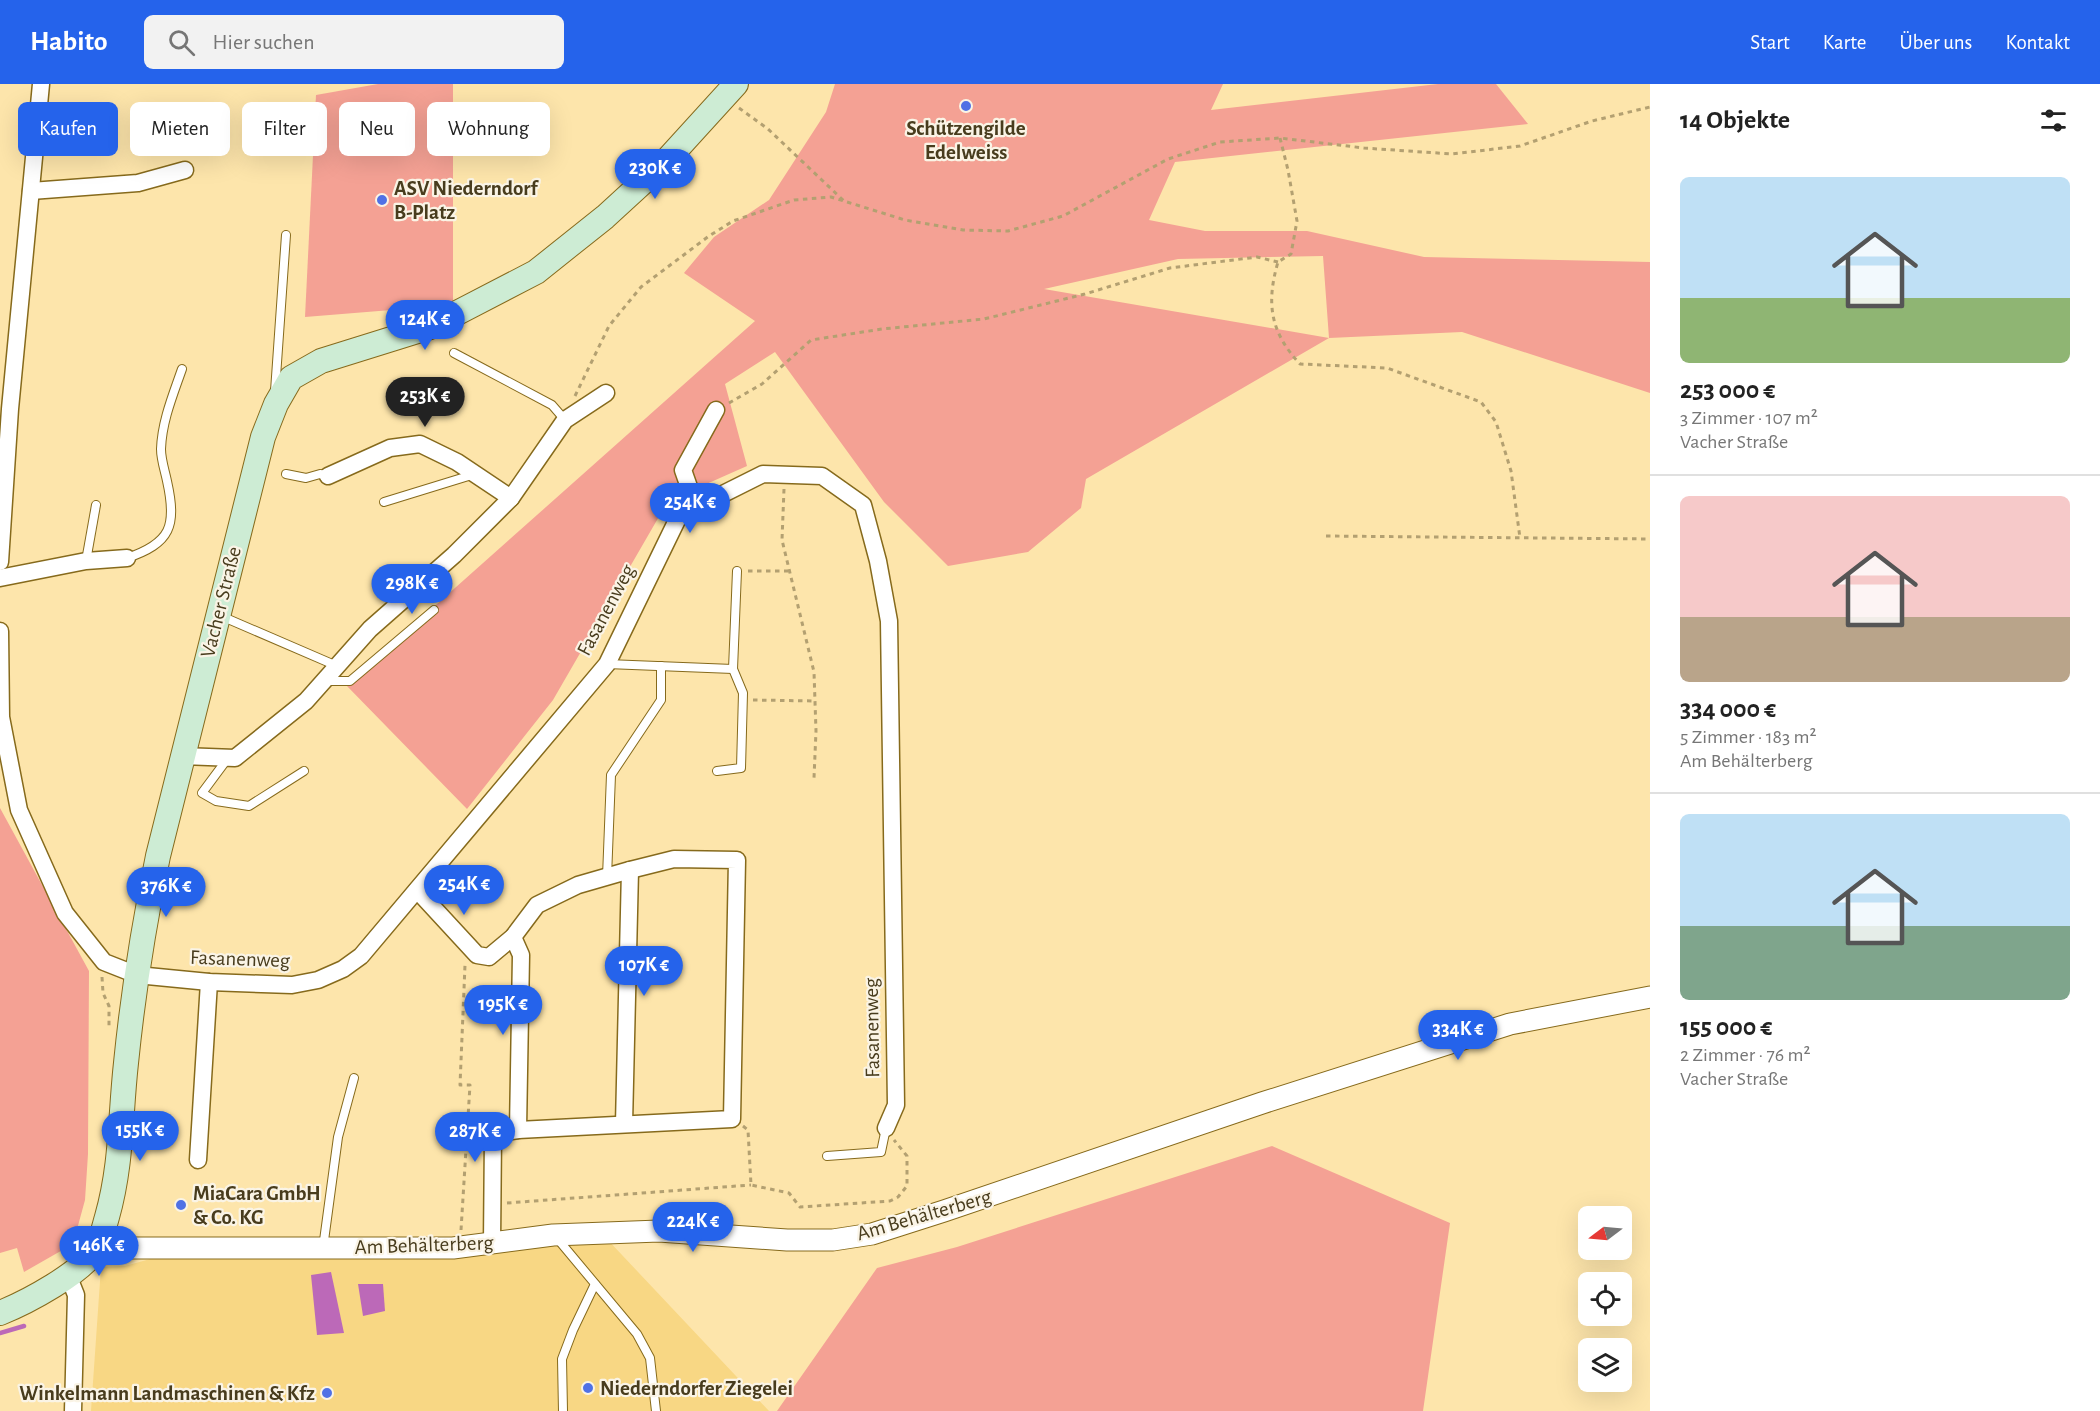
<!DOCTYPE html>
<html lang="de">
<meta charset="utf-8">
<style>
body{margin:0;font-family:"Alegreya Sans",sans-serif;background:#f2f2f2;color:#222;height:100vh;display:flex;flex-direction:column;font-size:22px;white-space:nowrap}
*{box-sizing:border-box;margin:0}
p{font-size:20px;color:#767676}
.icon{flex:none;width:33px;height:33px;fill:none;stroke:currentColor;stroke-width:2;stroke-linecap:round;stroke-linejoin:round}
.map{position:relative;flex:1;overflow:hidden}
.panel{display:flex;flex-direction:column;background:#fff;width:450px}
.panel>*{flex:none}
.guide{position:absolute;left:18px;top:18px;width:570px;height:54px;display:flex;gap:12px}
.needle{width:39px;rotate:254deg}
.fabs{position:absolute;left:1578px;top:1122px;display:grid;gap:12px}
.fabs a{display:grid;place-items:center;width:54px;height:54px;border-radius:9px;background:#fff;box-shadow:0 6px 24px #0002;font-size:30px}
.price{position:absolute;translate:-50% -51px;padding:0 14px;border-radius:21px;background:#2563eb;color:#fff;font-size:20px;line-height:39px;filter:drop-shadow(0 2px 3px #0008)}
.price::after{content:'';position:absolute;left:50%;top:36px;width:18px;height:14px;margin-left:-9px;background:inherit;clip-path:polygon(0 0,100% 0,50% 100%)}
.price.on{background:#222;color:#fff}
ul{padding:0;list-style:none}
li{display:grid;align-content:center;gap:12px;height:318px;padding:0 30px}
li+li{border-top:2px solid #e0e0e0}
li span{display:grid;place-items:center;height:186px;border-radius:9px;color:#555}
li>.icon{margin-inline-start:auto}
span .icon{width:108px;height:108px;fill:#fffc;stroke-width:1}
li b{font-size:26px}
h2{display:flex;justify-content:space-between;align-items:center;height:72px;padding:0 30px;font-size:26px}
.pill{padding:0 21px;border-radius:9px;background:#fff;box-shadow:0 6px 24px #0002;font-size:21px;line-height:54px}
.pill.on{background:#2563eb;color:#fff}
header{display:flex;align-items:center;gap:36px;box-sizing:border-box;height:84px;padding:0 30px;background:#2563eb;color:#fff}
header strong{font-size:28px}
nav{display:flex;gap:33px;margin-inline-start:auto;font-size:21px}
.search{width:420px;height:54px;background:#f2f2f2;display:flex;align-items:center;gap:15px;box-sizing:border-box;padding:0 21px;border-radius:9px;color:#767676;font-size:22px}
main{display:flex;flex:1;min-height:0}
.map>svg:first-child{display:block}
.built{fill:#f8d784}
.green{fill:#f4a194;fill-rule:evenodd}
.water{fill:#bc69b8}
.lines{fill:none;stroke-linecap:round;stroke-linejoin:round}
.stream{stroke:#bc69b8;stroke-width:4.5}
.service-casing{stroke:#866a1c;stroke-width:10}
.minor-casing{stroke:#866a1c;stroke-width:19}
.tertiary-casing{stroke:#866a1c;stroke-width:23}
.secondary-casing{stroke:#866a1c;stroke-width:26}
.path{stroke:#b3a071;stroke-width:3;stroke-dasharray:4.5 4.5;stroke-linecap:butt}
.service{stroke:#fff;stroke-width:8}
.minor{stroke:#fff;stroke-width:16}
.tertiary{stroke:#fff;stroke-width:21}
.secondary{stroke:#cdecd4;stroke-width:24}
.poi-dot{fill:#5071e5;stroke:#faf4e6;stroke-width:2}
.labels{text-anchor:middle;dominant-baseline:central;stroke-width:4.5;stroke-linejoin:round;paint-order:stroke}
.poi-label{font-size:21px;font-weight:bold;fill:#483c1d;stroke:#faf4e6;text-anchor:start}
.street-label{font-size:21px;fill:#483c1d;stroke:#faf4e6}
</style>
<header>
<strong>Habito</strong>
<div class="search"><svg class="icon" aria-label="search" viewBox="0 0 24 24"><circle cx="10" cy="10" r="6"/><path d="M15 15l6 6"/></svg>Hier suchen</div>
<nav><a>Start</a><a>Karte</a><a>Über uns</a><a>Kontakt</a></nav>
</header>
<main>
<div class="map">
<svg width="1650" height="1327" viewBox="0 0 1650 1327">
<rect width="100%" height="100%" fill="#fde5ab"/>
<polygon class="built" points="606,1154 769,1327 91,1327 101,1183 125,1182 161,1172"/>
<g class="green">
<polygon points="378,0 453,0 453,221 305,233 316,11"/>
<path d="M 835,0 L 1223,0 L 1211,26 L 1438,0 L 1496,0 L 1528,40 L 1175,78 L 1149,136 L 1205,147 L 1307,147 L 1424,173 L 1650,178 L 1650,309 L 1462,248 L 1329,254 L 1086,395 L 1081,424 L 1028,468 L 948,482 L 884,418 L 775,268 L 725,300 L 747,382 L 668,417 L 553,616 L 467,725 L 346,601 L 755,237 L 684,189 L 714,153 L 769,116 L 826,28 ZM 1323,172 L 1329,254 L 1044,205 L 1178,175 Z"/>
<polygon points="0,724 89,887 88,1070 85,1116 73,1160 24,1188 17,1164 0,1169"/>
<polygon points="1272,1062 1450,1139 1423,1327 777,1327 877,1184 957,1163"/>
</g>
<g class="water">
<polygon points="331,1188 344,1249 317,1251 311,1191"/>
<polygon points="358,1200 383,1200 385,1227 363,1232"/>
</g>
<g class="lines">
<polyline class="stream" points="0,1249 24,1242"/>
<g class="service-casing">
<g id="service">
<polyline points="454,269 552,321 565,336"/>
<polyline points="275,307 286,151"/>
<polyline points="286,390 306,394 320,390 328,392"/>
<polyline points="384,418 475,390"/>
<path d="M 127,474 C 171,459 177,442 167,397 C 165,387 161,376 161,365 C 162,337 173,311 182,285"/>
<polyline points="86,477 96,421"/>
<polyline points="221,532 337,582"/>
<polyline points="607,580 733,585"/>
<polyline points="324,597 350,597 434,526"/>
<polyline points="228,674 202,709 216,717 249,722 304,687"/>
<polyline points="717,687 741,684 743,609 733,585 737,487"/>
<polyline points="607,793 611,691 661,616 661,582"/>
<polyline points="827,1072 881,1068 886,1044"/>
<polyline points="556,1153 637,1250 650,1274 656,1327"/>
<polyline points="323,1164 338,1053 354,994"/>
<polyline points="563,1327 562,1275 573,1246 595,1200"/>
</g>
</g>
<g class="minor-casing">
<g id="minor">
<polyline points="31,107 138,99 185,86"/>
<polyline points="328,392 390,364 420,360 457,378 511,414"/>
<polyline points="696,423 683,386 716,326"/>
<polyline points="0,478 10,325 41,0"/>
<polyline points="0,494 86,477 127,474"/>
<polyline points="0,547 1,633 19,726 65,829 104,878 137,891 209,898 292,901 318,896 343,885 361,872 607,580 679,432 763,390 822,392 863,421 878,477 889,537 896,1021 886,1044"/>
<polyline points="182,672 235,674 306,617 370,545 454,471 511,414 565,336 606,309"/>
<polyline points="417,806 477,871 489,873 513,853 537,821 578,801 630,786 674,775 737,776 732,1035 518,1046 493,1050 492,1159"/>
<polyline points="513,853 521,871 518,1046"/>
<polyline points="624,1040 630,786"/>
<polyline points="198,1076 209,898"/>
<polyline points="68,1191 76,1211 73,1327"/>
</g>
</g>
<g class="tertiary-casing">
<polyline id="tertiary" points="97,1164 453,1164 553,1151 659,1147 787,1156 833,1156 872,1150 944,1127 1262,1019 1510,940 1650,913"/>
</g>
<g class="secondary-casing">
<path id="secondary" d="M 0,1229 C 25,1219 85,1188 97,1163 C 102,1154 104,1143 107,1133 C 122,1080 120,1033 126,979 C 133,909 144,840 158,772 L 263,353 L 276,320 L 291,294 L 321,277 L 430,243 L 536,188 L 605,133 L 665,78 L 736,0"/>
</g>
<g class="path">
<polyline points="739,24 768,45 844,117"/>
<path d="M 1280,54 L 1288,86 L 1297,137 L 1291,170 L 1278,178 C 1266,219 1270,248 1300,280 L 1387,284 L 1481,318 L 1496,338 L 1511,387 L 1520,454"/>
<polyline points="575,312 609,242 641,203 709,152 733,137 794,116 831,113 905,136 963,146 1008,147 1063,132 1168,75 1220,58 1280,54 1364,64 1452,70 1520,62 1592,37 1650,23"/>
<polyline points="729,319 762,300 811,256 882,245 984,235 1085,210 1170,184 1257,173 1278,178"/>
<polyline points="784,405 782,456 814,588 816,647 814,694"/>
<polyline points="1326,452 1650,455"/>
<polyline points="748,487 790,487"/>
<polyline points="753,616 815,617"/>
<polyline points="102,893 103,909 109,922 109,945"/>
<polyline points="743,1042 748,1046 751,1101 789,1109 800,1123 890,1117 898,1113 907,1102 907,1072 894,1056"/>
<polyline points="507,1119 751,1101"/>
<polyline points="461,1146 470,1001 460,1001 465,881"/>
</g>
<use href="#service" class="service"/>
<use href="#minor" class="minor"/>
<use href="#tertiary" class="tertiary"/>
<use href="#secondary" class="secondary"/>
</g>
<g class="poi-dot">
<circle cx="966" cy="22" r="6"/>
<circle cx="382" cy="116" r="6"/>
<circle cx="181" cy="1121" r="6"/>
<circle cx="588" cy="1304" r="6"/>
<circle cx="327" cy="1309" r="6"/>
</g>
<g class="labels">
<g class="poi-label">
<text x="966" y="44" text-anchor="middle">Schützengilde<tspan x="966" dy="24">Edelweiss</tspan></text>
<text x="394" y="104">ASV Niederndorf<tspan x="394" dy="24">B-Platz</tspan></text>
<text x="193" y="1109">MiaCara GmbH<tspan x="193" dy="24">&amp; Co. KG</tspan></text>
<text x="600" y="1304">Niederndorfer Ziegelei</text>
<text x="315" y="1309" text-anchor="end">Winkelmann Landmaschinen &amp; Kfz</text>
</g>
<g class="street-label">
<text transform="translate(221 518) rotate(-76)">Vacher Straße</text>
<text transform="translate(606 526) rotate(-62)">Fasanenweg</text>
<text transform="translate(240 875) rotate(2)">Fasanenweg</text>
<text transform="translate(872 944) rotate(-91)">Fasanenweg</text>
<text transform="translate(924 1131) rotate(-16)">Am Behälterberg</text>
<text transform="translate(424 1161) rotate(-2)">Am Behälterberg</text>
</g>
</g>
</svg>
<div class="fabs">
<a><svg class="needle" viewBox="-14 -14 28 28"><path d="M0-13l5 13h-10z" fill="#e53935"/><path d="M0 13l5-13h-10z" fill="#767676"/></svg></a>
<a><svg class="icon" aria-label="locate" viewBox="0 0 24 24"><circle cx="12" cy="12" r="6"/><path d="M12 2v4M12 18v4M2 12h4M18 12h4"/></svg></a>
<a><svg class="icon" aria-label="layers" viewBox="0 0 24 24"><path d="M12 4l9 5-9 5-9-5zM3 14l9 5 9-5"/></svg></a>
</div>
<b class="price" style="left:655px;top:116px">230K €</b>
<b class="price" style="left:425px;top:267px">124K €</b>
<b class="price on" style="left:425px;top:344px">253K €</b>
<b class="price" style="left:690px;top:450px">254K €</b>
<b class="price" style="left:412px;top:531px">298K €</b>
<b class="price" style="left:464px;top:832px">254K €</b>
<b class="price" style="left:166px;top:834px">376K €</b>
<b class="price" style="left:644px;top:913px">107K €</b>
<b class="price" style="left:503px;top:952px">195K €</b>
<b class="price" style="left:1458px;top:977px">334K €</b>
<b class="price" style="left:140px;top:1078px">155K €</b>
<b class="price" style="left:475px;top:1079px">287K €</b>
<b class="price" style="left:693px;top:1169px">224K €</b>
<b class="price" style="left:99px;top:1193px">146K €</b>
<div class="guide">
<a class="pill on">Kaufen</a>
<a class="pill">Mieten</a>
<a class="pill">Filter</a>
<a class="pill">Neu</a>
<a class="pill">Wohnung</a>
</div>
</div>
<section class="panel">
<h2>14 Objekte<svg class="icon" aria-label="filters" viewBox="0 0 24 24"><path d="M4 7h16M4 17h16"/><circle cx="9" cy="7" r="2"/><circle cx="15" cy="17" r="2"/></svg></h2>
<ul>
<li><span style="background:linear-gradient(#bfe0f5 65%,#8fb573 0)"><svg class="icon" aria-label="home" viewBox="0 0 24 24"><path d="M3 11l9-7 9 7M6 9v11h12V9"/></svg></span><div><b>253 000 €</b><p>3 Zimmer · 107 m²</p><p>Vacher Straße</p></div></li>
<li><span style="background:linear-gradient(#f6c9c9 65%,#b9a48a 0)"><svg class="icon" aria-label="home" viewBox="0 0 24 24"><path d="M3 11l9-7 9 7M6 9v11h12V9"/></svg></span><div><b>334 000 €</b><p>5 Zimmer · 183 m²</p><p>Am Behälterberg</p></div></li>
<li><span style="background:linear-gradient(#bfe0f5 60%,#7fa58c 0)"><svg class="icon" aria-label="home" viewBox="0 0 24 24"><path d="M3 11l9-7 9 7M6 9v11h12V9"/></svg></span><div><b>155 000 €</b><p>2 Zimmer · 76 m²</p><p>Vacher Straße</p></div></li>
</ul>
</section>
</main>
